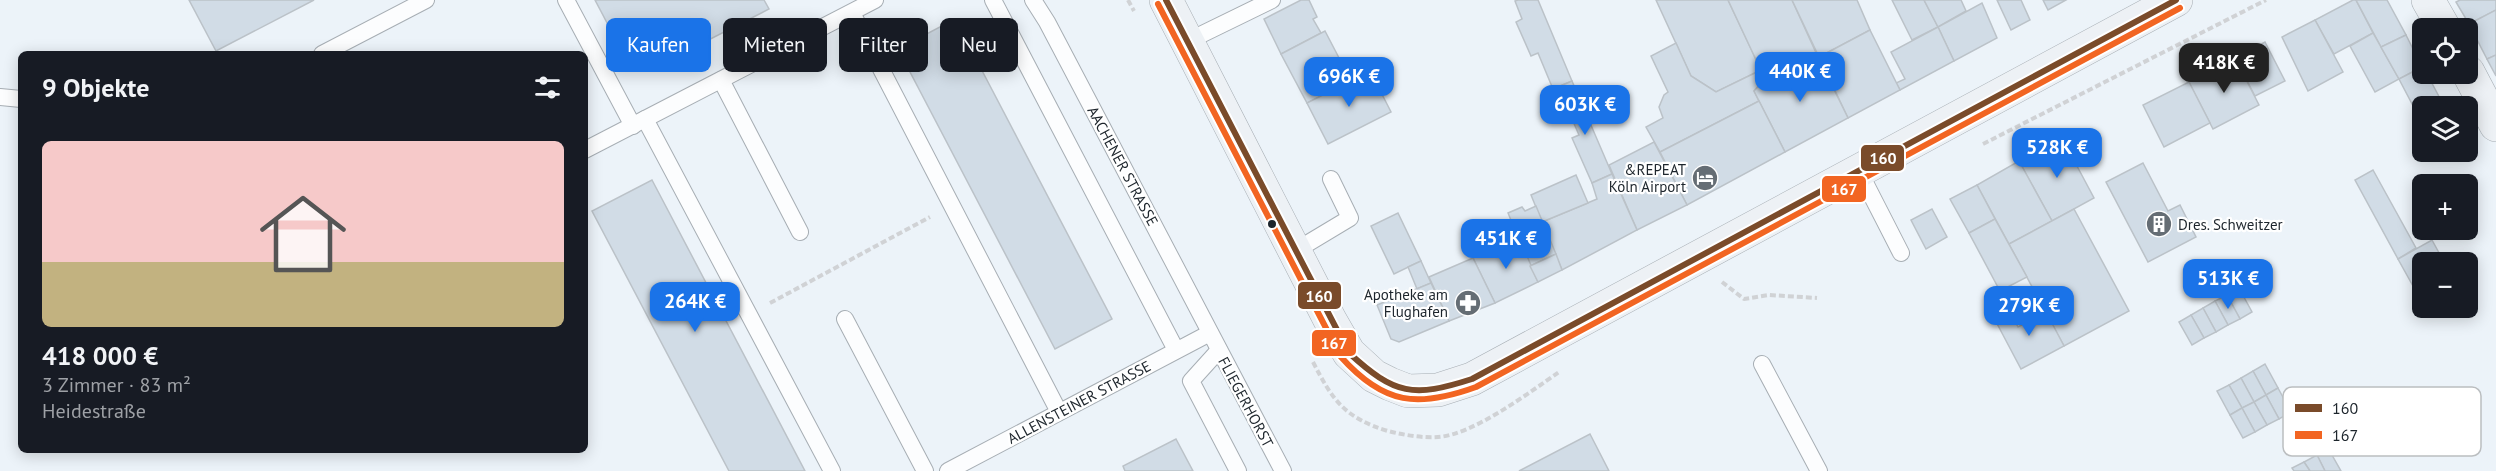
<!DOCTYPE html>
<html lang="de">
<meta charset="utf-8">
<style>
body{margin:0;font-family:"PT Sans",sans-serif;background:#242831;color:#f1f3f6;height:100vh;display:flex;flex-direction:column;font-size:22px;white-space:nowrap}
*{box-sizing:border-box;margin:0}
p{font-size:20px;color:#9ea1a6}
.icon{flex:none;width:33px;height:33px;fill:none;stroke:currentColor;stroke-width:2;stroke-linecap:round;stroke-linejoin:round}
.map{position:relative;flex:1;overflow:hidden}
.drawer{position:absolute;left:18px;top:51px;width:570px;height:402px;display:flex;flex-direction:column;background:#171b24;border-radius:9px;box-shadow:0 3px 15px #0003}
.drawer>*{flex:none}
.top-card{position:absolute;left:606px;top:18px;width:570px;height:54px;display:flex;gap:12px}
.buttons{position:absolute;left:2412px;top:18px;display:grid;gap:12px}
.buttons a{display:grid;place-items:center;width:66px;height:66px;border-radius:9px;background:#171b24;box-shadow:0 3px 15px #0003;font-size:30px}
.price{position:absolute;translate:-50% -51px;padding:0 14px;border-radius:12px;background:#1a73e8;color:#fff;font-size:20px;line-height:39px;filter:drop-shadow(0 2px 3px #0008)}
.price::after{content:'';position:absolute;left:50%;top:36px;width:18px;height:14px;margin-left:-9px;background:inherit;clip-path:polygon(0 0,100% 0,50% 100%)}
.price.active{background:#222;color:#fff}
ul{padding:0;list-style:none}
li{display:grid;align-content:center;gap:12px;height:318px;padding:0 24px}
li span{display:grid;place-items:center;height:186px;border-radius:9px;color:#555}
li>.icon{margin-inline-start:auto}
span .icon{width:108px;height:108px;fill:#fffc;stroke-width:1}
li b{font-size:26px}
h2{display:flex;justify-content:space-between;align-items:center;height:72px;padding:0 24px;font-size:26px}
.pill{padding:0 21px;border-radius:9px;background:#171b24;box-shadow:0 3px 15px #0003;font-size:21px;line-height:54px}
.pill.active{background:#1a73e8;color:#fff}
.map>svg:first-child{display:block}
.building{fill:#d1dce6;stroke:#bbc2c8;stroke-width:1.5}
.lines{fill:none;stroke-linecap:round;stroke-linejoin:round}
.lane-casing{stroke:#a7aeb4;stroke-width:18}
.secondary-casing{stroke:#a7aeb4;stroke-width:34}
.path{stroke:#d0d2d5;stroke-width:4;stroke-dasharray:6 3;stroke-linecap:butt}
.lane{stroke:#fcfdfe;stroke-width:16}
.secondary{stroke:#edf1f5;stroke-width:33}
.bus-1-casing{stroke:#fff;stroke-width:10}
.bus-2-casing{stroke:#fff;stroke-width:10}
.bus-1{stroke:#7a4b2a;stroke-width:6}
.bus-2{stroke:#f26522;stroke-width:6}
.bus-dot{fill:#1d252c;stroke:#fff;stroke-width:2}
.labels{text-anchor:middle;dominant-baseline:central;stroke-width:4.5;stroke-linejoin:round;paint-order:stroke}
.street-label{font-size:15px;fill:#1d252c;stroke:#fff}
.poi-label{font-size:15px;fill:#1d252c;stroke:#fff;text-anchor:end}
.key{fill:#fff;stroke:#bbbec0;stroke-width:1.5}
.key-label{font-size:16px;fill:#1d252c}
.line-badge{stroke:#fff;stroke-width:2}
.badge-label{font-size:16px;text-anchor:middle;font-weight:bold;fill:#fff}
</style>
<div class="map">
<svg width="2496" height="471" viewBox="0 0 2496 471">
<rect width="100%" height="100%" fill="#ecf3f9"/>
<g class="building">
<polygon points="189,0 314,0 216,51"/>
<polygon points="595,0 764,0 769,9 685,52 674,31 625,57"/>
<polygon points="1301,0 1309,0 1317,17 1313,19 1321,33 1281,54 1264,19"/>
<polygon points="1518,0 1538,0 1572,81 1553,89 1538,53 1531,56 1516,22 1522,19 1515,1"/>
<polygon points="1656,0 1728,0 1761,70 1716,92 1691,76"/>
<polygon points="1728,0 1792,0 1817,55 1765,79"/>
<polygon points="1792,0 1857,0 1870,30 1819,57"/>
<polygon points="1892,0 1924,0 1938,27 1912,40"/>
<polygon points="1924,0 1961,0 1966,11 1938,27"/>
<polygon points="1997,0 2021,0 2030,20 2011,30"/>
<polygon points="2043,0 2066,0 2048,10"/>
<polygon points="2353,0 2356,0 2373,33 2334,54 2315,20"/>
<polygon points="2356,0 2387,0 2406,35 2381,47"/>
<polygon points="2460,0 2496,0 2496,10 2469,24 2456,2"/>
<polygon points="1982,3 1997,38 1954,61 1938,27"/>
<polygon points="2496,10 2496,55 2487,59 2469,24"/>
<polygon points="955,19 1112,319 1055,349 898,49"/>
<polygon points="2315,20 2343,72 2308,91 2282,37"/>
<polygon points="1938,27 1954,61 1900,90 1896,83 1905,79 1891,52"/>
<polygon points="1870,30 1900,90 1848,118 1819,57"/>
<polygon points="1325,31 1351,81 1307,103 1281,54"/>
<polygon points="2373,33 2399,79 2375,92 2350,46"/>
<polygon points="2406,35 2422,67 2399,79 2381,47"/>
<polygon points="2265,42 2285,81 2255,96 2235,58"/>
<polygon points="1676,43 1691,76 1716,92 1761,70 1765,79 1754,91 1759,101 1660,152 1646,127 1663,118 1659,107 1664,95 1668,92 1651,56"/>
<polygon points="1817,55 1848,118 1785,152 1754,91 1765,79"/>
<polygon points="2496,55 2496,76 2487,59"/>
<polygon points="2235,58 2259,105 2213,129 2189,82"/>
<polygon points="2422,67 2422,74 2427,74 2444,106 2422,106 2422,123 2399,79"/>
<polygon points="1370,71 1391,112 1328,144 1307,103"/>
<polygon points="1572,81 1612,174 1592,183 1572,138 1579,135 1558,87"/>
<polygon points="2189,82 2210,123 2164,147 2143,105"/>
<polygon points="1759,101 1785,152 1687,205 1660,152"/>
<polygon points="2062,138 2094,198 2052,221 2019,161"/>
<polygon points="1654,142 1687,205 1637,230 1609,165"/>
<polygon points="2019,161 2052,221 2009,244 1977,185"/>
<polygon points="2143,163 2168,211 2180,205 2196,237 2148,262 2106,182"/>
<polygon points="2373,170 2416,248 2398,259 2355,180"/>
<polygon points="1612,174 1637,230 1562,270 1542,222 1597,199 1592,183"/>
<polygon points="1576,175 1588,203 1542,222 1531,195"/>
<polygon points="652,180 805,471 729,471 592,211"/>
<polygon points="1977,185 1995,219 1969,233 1950,199"/>
<polygon points="1536,206 1556,254 1530,266 1508,213 1522,207 1525,211"/>
<polygon points="1932,209 1947,237 1926,249 1911,220"/>
<polygon points="2074,209 2129,311 2064,346 2009,244"/>
<polygon points="1398,213 1421,261 1394,274 1371,226"/>
<polygon points="1995,219 2027,277 2000,291 1969,233"/>
<polygon points="1519,237 1538,282 1495,303 1473,258"/>
<polygon points="2432,240 2444,262 2422,262 2422,281 2413,286 2398,259"/>
<polygon points="1556,254 1562,270 1538,282 1530,266"/>
<polygon points="1473,258 1495,303 1449,321 1429,277"/>
<polygon points="1421,261 1431,283 1417,289 1408,267"/>
<polygon points="1431,283 1449,321 1399,342 1391,339 1377,305"/>
<polygon points="2239,288 2252,312 2240,319 2227,295"/>
<polygon points="2227,295 2240,319 2228,325 2215,301"/>
<polygon points="2215,301 2228,325 2216,332 2203,308"/>
<polygon points="2008,307 2018,327 2046,312 2064,346 2021,369 1993,316"/>
<polygon points="2203,308 2216,332 2204,338 2191,315"/>
<polygon points="2191,315 2204,338 2192,345 2179,322"/>
<polygon points="2265,364 2278,388 2266,395 2253,371"/>
<polygon points="2253,371 2266,395 2254,402 2241,378"/>
<polygon points="2241,378 2254,402 2242,408 2229,385"/>
<polygon points="2229,385 2242,408 2230,415 2217,391"/>
<polygon points="2278,388 2291,412 2279,419 2266,395"/>
<polygon points="2266,395 2279,419 2267,425 2254,402"/>
<polygon points="2254,402 2267,425 2255,432 2242,408"/>
<polygon points="2242,408 2255,432 2243,438 2230,415"/>
<polygon points="1590,434 1609,471 1519,471"/>
<polygon points="1176,439 1193,471 1125,471 1123,466"/>
<polygon points="2328,448 2341,471 2325,471 2317,455"/>
<polygon points="2317,455 2325,471 2310,471 2304,462"/>
<polygon points="2304,462 2310,471 2294,471 2292,468"/>
</g>
<g class="lines">
<g class="lane-casing">
<g id="lane">
<polyline points="566,0 633,126"/>
<polyline points="993,0 1176,350"/>
<polyline points="1033,0 1047,22 1283,471"/>
<polyline points="852,13 1059,412"/>
<polyline points="1186,42 1272,0"/>
<polyline points="322,54 426,0"/>
<polyline points="721,80 800,232"/>
<polyline points="0,97 21,99"/>
<polyline points="645,119 832,471"/>
<polyline points="585,150 875,0"/>
<polyline points="1858,169 1901,253"/>
<polyline points="1295,251 1350,218 1331,179"/>
<polyline points="845,319 925,471"/>
<polyline points="1219,350 1191,381 1238,471"/>
<polyline points="1762,364 1819,471"/>
<polyline points="948,471 1210,333"/>
</g>
</g>
<g class="secondary-casing">
<g id="secondary">
<polyline points="1166,0 1330,320 1349,353 1374,376 1390,384 1408,391 1438,390 1472,379 2176,0"/>
<polyline points="2428,0 2444,28"/>
<polyline points="2468,72 2496,125"/>
</g>
</g>
<g class="path">
<polyline points="1128,0 1134,11"/>
<polyline points="1983,144 2266,0"/>
<polyline points="1722,282 1744,299 1769,295 1817,298"/>
<polyline points="770,303 930,217"/>
<path d="M 1313,362 C 1333,401 1345,418 1388,431 C 1404,435 1421,438 1438,437 C 1473,435 1530,392 1559,372"/>
</g>
<use href="#lane" class="lane"/>
<use href="#secondary" class="secondary"/>
<g class="bus-1-casing">
<path id="bus-1" d="M 1166,0 L 1349,353 C 1395,395 1413,398 1472,379 L 2176,0"/>
</g>
<g class="bus-2-casing">
<path id="bus-2" d="M 1158,4 L 1341,357 C 1384,405 1418,408 1476,387 L 2180,8"/>
</g>
<use href="#bus-1" class="bus-1"/>
<use href="#bus-2" class="bus-2"/>
</g>
<defs>
<g id="hotel-disc" transform="scale(1.35)"><circle r="9.5" fill="#656d74" stroke="#fff"/><path d="M-6-4.5h1.5V1H6V5H4.5V3h-9V5H-6ZM-4 0a1.8 1.8 0 1 1 3.6 0ZM.5 0V-2.5h3Q6-2.5 6 0Z" fill="#fff"/></g>
<g id="building-disc" transform="scale(1.35)"><circle r="9.5" fill="#656d74" stroke="#fff"/><path d="M-4-6H4V6H1V3H-1V6H-4ZM-2.5-4.3h1.7v1.8h-1.7ZM.8-4.3h1.7v1.8H.8ZM-2.5-1h1.7V.8h-1.7ZM.8-1h1.7V.8H.8Z" fill="#fff"/></g>
<g id="pharmacy-disc" transform="scale(1.35)"><circle r="9.5" fill="#656d74" stroke="#fff"/><path d="M-2-6h4v4h4v4h-4v4h-4v-4h-4v-4h4Z" fill="#fff"/></g>
</defs>
<g fill-rule="evenodd">
<use href="#hotel-disc" x="1705" y="178"/>
<use href="#building-disc" x="2159" y="224"/>
<use href="#pharmacy-disc" x="1468" y="303"/>
</g>
<circle class="bus-dot" cx="1272" cy="224" r="5"/>
<g class="labels">
<g class="street-label">
<text transform="translate(1123 166) rotate(62)">AACHENER STRASSE</text>
<text transform="translate(1079 402) rotate(-28)">ALLENSTEINER STRASSE</text>
<text transform="translate(1246 402) rotate(62)">FLIEGERHORST</text>
</g>
<g class="poi-label">
<text x="1686" y="169">&amp;REPEAT<tspan x="1686" dy="17">Köln Airport</tspan></text>
<text x="2178" y="224" text-anchor="start">Dres. Schweitzer</text>
<text x="1448" y="294">Apotheke am<tspan x="1448" dy="17">Flughafen</tspan></text>
</g>
</g>
<rect x="2283" y="387" width="198" height="69" rx="9" class="key"/>
<rect x="2295" y="404" width="27" height="8" fill="#7a4b2a"/>
<rect x="2295" y="431" width="27" height="8" fill="#f26522"/>
<g class="key-label">
<text x="2332" y="414">160</text>
<text x="2332" y="441">167</text>
</g>
<g class="line-badge">
<rect x="1860" y="144" width="45" height="28" rx="6" fill="#7a4b2a"/>
<rect x="1821" y="175" width="46" height="28" rx="6" fill="#f26522"/>
<rect x="1297" y="281" width="45" height="29" rx="6" fill="#7a4b2a"/>
<rect x="1311" y="329" width="46" height="28" rx="6" fill="#f26522"/>
</g>
<g class="badge-label">
<text x="1883" y="164">160</text>
<text x="1844" y="195">167</text>
<text x="1319" y="302">160</text>
<text x="1334" y="349">167</text>
</g>
</svg>
<div class="buttons">
<a><svg class="icon" aria-label="locate" viewBox="0 0 24 24"><circle cx="12" cy="12" r="6"/><path d="M12 2v4M12 18v4M2 12h4M18 12h4"/></svg></a>
<a><svg class="icon" aria-label="layers" viewBox="0 0 24 24"><path d="M12 4l9 5-9 5-9-5zM3 14l9 5 9-5"/></svg></a>
<a>+</a>
<a>−</a>
</div>
<b class="price active" style="left:2224px;top:94px">418K €</b>
<b class="price" style="left:1800px;top:103px">440K €</b>
<b class="price" style="left:1349px;top:108px">696K €</b>
<b class="price" style="left:1585px;top:136px">603K €</b>
<b class="price" style="left:2057px;top:179px">528K €</b>
<b class="price" style="left:1506px;top:270px">451K €</b>
<b class="price" style="left:2228px;top:310px">513K €</b>
<b class="price" style="left:695px;top:333px">264K €</b>
<b class="price" style="left:2029px;top:337px">279K €</b>
<div class="top-card">
<a class="pill active">Kaufen</a>
<a class="pill">Mieten</a>
<a class="pill">Filter</a>
<a class="pill">Neu</a>
</div>
<section class="drawer">
<h2>9 Objekte<svg class="icon" aria-label="filters" viewBox="0 0 24 24"><path d="M4 7h16M4 17h16"/><circle cx="9" cy="7" r="2"/><circle cx="15" cy="17" r="2"/></svg></h2>
<ul>
<li><span style="background:linear-gradient(#f6c9c9 65%,#c2b280 0)"><svg class="icon" aria-label="home" viewBox="0 0 24 24"><path d="M3 11l9-7 9 7M6 9v11h12V9"/></svg></span><div><b>418 000 €</b><p>3 Zimmer · 83 m²</p><p>Heidestraße</p></div></li>
</ul>
</section>
</div>
